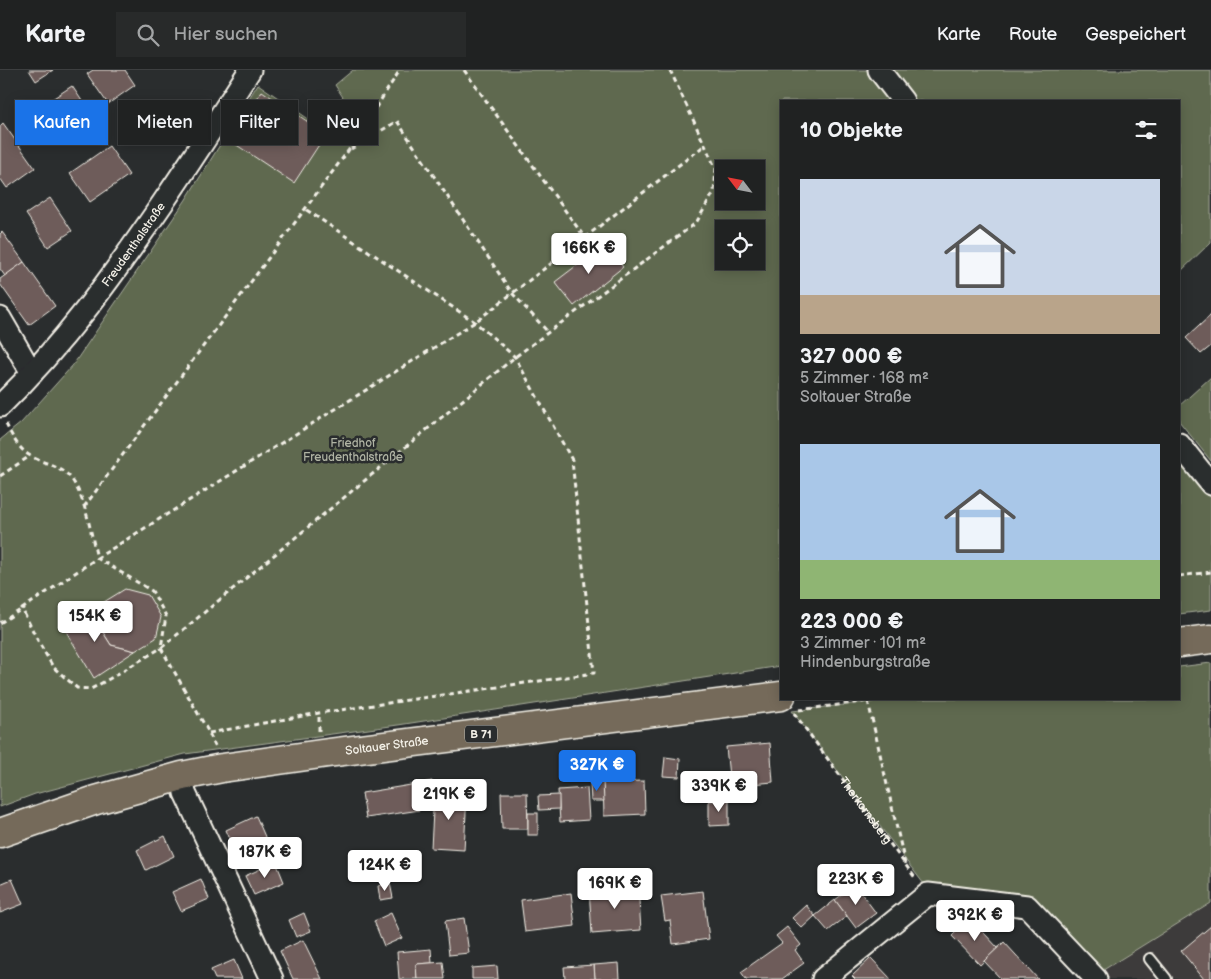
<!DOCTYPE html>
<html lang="de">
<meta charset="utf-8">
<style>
body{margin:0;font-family:"Balsamiq Sans",sans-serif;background:#282a2a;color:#f1f3f6;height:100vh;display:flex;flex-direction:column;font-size:19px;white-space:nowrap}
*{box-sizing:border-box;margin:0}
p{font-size:16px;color:#a2a4a5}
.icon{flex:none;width:28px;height:28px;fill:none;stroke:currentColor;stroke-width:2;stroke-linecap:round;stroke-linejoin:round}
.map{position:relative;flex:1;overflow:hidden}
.drawer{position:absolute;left:780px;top:30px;width:400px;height:600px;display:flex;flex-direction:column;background:#202222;border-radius:0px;box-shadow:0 2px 12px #0003,0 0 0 1px #3d3f40}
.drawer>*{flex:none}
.banner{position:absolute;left:15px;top:30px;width:475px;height:45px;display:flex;gap:10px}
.needle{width:32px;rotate:302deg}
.tools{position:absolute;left:715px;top:90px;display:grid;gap:10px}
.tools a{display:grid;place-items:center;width:50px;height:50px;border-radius:0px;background:#202222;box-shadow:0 2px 12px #0003,0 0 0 1px #3d3f40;font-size:25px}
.price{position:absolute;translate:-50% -42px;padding:0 11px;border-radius:5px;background:#fff;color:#222;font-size:16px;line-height:32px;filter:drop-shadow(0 1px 2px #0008)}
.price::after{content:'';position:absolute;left:50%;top:30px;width:15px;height:11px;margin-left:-8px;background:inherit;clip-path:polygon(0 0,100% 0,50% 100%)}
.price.active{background:#1a73e8;color:#fff}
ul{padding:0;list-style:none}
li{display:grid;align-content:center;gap:10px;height:265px;padding:0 20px}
li span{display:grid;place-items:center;height:155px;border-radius:0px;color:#555}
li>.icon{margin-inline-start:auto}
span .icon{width:90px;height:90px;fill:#fffc;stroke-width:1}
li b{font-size:21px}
h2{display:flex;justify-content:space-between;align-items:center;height:60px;padding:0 20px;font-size:21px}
.chip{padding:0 18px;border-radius:0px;background:#202222;box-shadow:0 2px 12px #0003,0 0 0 1px #3d3f40;font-size:18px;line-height:45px}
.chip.active{background:#1a73e8;color:#fff}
header{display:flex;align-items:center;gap:30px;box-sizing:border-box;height:70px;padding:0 25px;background:#202222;border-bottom:1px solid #3d3f40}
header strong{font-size:24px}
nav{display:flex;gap:28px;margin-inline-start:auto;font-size:18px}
.search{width:350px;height:45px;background:#282a2a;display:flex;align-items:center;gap:12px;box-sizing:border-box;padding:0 18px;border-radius:0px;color:#a2a4a5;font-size:19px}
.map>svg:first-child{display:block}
.built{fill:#3e3b3b}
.green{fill:#5e6950;stroke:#a9ad9c;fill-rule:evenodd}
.building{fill:#6e5b5a;stroke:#f4f1e8}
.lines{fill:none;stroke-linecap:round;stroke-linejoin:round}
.service-casing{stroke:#f4f1e8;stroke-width:14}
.minor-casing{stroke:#f4f1e8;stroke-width:25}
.primary-casing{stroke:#f4f1e8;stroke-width:31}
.path{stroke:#f4f1e8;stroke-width:3;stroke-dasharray:5 4;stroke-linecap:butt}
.service{stroke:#2a2d2e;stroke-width:10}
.minor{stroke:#2a2d2e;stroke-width:21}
.primary{stroke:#746a5a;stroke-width:28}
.labels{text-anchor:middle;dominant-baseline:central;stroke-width:5;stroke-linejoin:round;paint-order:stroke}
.shield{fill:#2a2d2e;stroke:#b7b6b0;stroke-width:1}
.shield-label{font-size:11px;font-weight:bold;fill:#f4f1e8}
.street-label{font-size:12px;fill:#f4f1e8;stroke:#2a2d2e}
.park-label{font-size:12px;fill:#b0b4a4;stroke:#2a2d2e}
</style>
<header>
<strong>Karte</strong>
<div class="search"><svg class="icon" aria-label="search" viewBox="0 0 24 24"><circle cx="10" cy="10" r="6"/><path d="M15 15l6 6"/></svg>Hier suchen</div>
<nav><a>Karte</a><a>Route</a><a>Gespeichert</a></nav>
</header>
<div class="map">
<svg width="1211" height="909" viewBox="0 0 1211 909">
<rect width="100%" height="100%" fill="#2a2d2e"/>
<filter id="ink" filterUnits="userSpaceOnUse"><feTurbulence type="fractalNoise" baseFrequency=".02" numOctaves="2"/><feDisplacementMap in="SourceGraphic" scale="10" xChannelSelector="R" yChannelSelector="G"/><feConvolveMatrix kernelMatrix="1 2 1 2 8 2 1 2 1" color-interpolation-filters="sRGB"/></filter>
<g filter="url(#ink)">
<polygon class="built" points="1211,833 1211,909 1106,909 1100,902"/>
<g class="green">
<path d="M 353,0 L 869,0 L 893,31 L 781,31 L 781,596 L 398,655 L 185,684 L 35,724 L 0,737 L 0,370 L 21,353 L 73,295 L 185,131 L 258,14 L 346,75 L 359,52 L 335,15 ZM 724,99 L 756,99 L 756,131 L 724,131 ZM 724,159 L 756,159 L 756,191 L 724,191 Z"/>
<polygon points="889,0 1211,0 1211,172 1179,203 1179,31 914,31"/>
<polygon points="1211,307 1211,391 1179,351 1179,336"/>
<polygon points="1179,388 1211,428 1211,540 1179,544"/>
<polygon points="1211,593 1211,833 1100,902 1027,836 930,822 792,641 896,629 1179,629 1179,597"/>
</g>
<g class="building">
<polygon points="29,0 53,0 36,11"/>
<polygon points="93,0 125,0 135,15 108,34 87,4"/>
<polygon points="72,16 90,43 64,60 46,33"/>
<polygon points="262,21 326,64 294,113 229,70"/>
<polygon points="3,53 35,98 7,118 0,108 0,56"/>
<polygon points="109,76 129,105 90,132 70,103"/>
<polygon points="50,128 72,161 48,177 26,144"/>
<polygon points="2,162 24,192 5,206 0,199 0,164"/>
<polygon points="605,174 623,197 574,236 555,212"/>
<polygon points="24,192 55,236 29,255 0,214 0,209"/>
<polygon points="1211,245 1211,276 1201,284 1186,268"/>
<polygon points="125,519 148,525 161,547 156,568 135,581 111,575 99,556 104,532"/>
<polygon points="104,532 99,556 111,575 135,581 94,608 64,558"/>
<polygon points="770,673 773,712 730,716 726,677"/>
<polygon points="665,687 680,689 679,707 663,706"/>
<polygon points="432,711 434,725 419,728 417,714"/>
<polygon points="644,711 645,744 604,746 603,712"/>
<polygon points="603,712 604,731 591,731 590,713"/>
<polygon points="417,714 420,740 366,748 362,723"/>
<polygon points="587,718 589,750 560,752 558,720"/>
<polygon points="434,723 467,724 464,780 431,778"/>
<polygon points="501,723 527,723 528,759 502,759"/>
<polygon points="559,725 559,739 539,740 538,726"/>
<polygon points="729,730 729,755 709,756 709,731"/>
<rect x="528" y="743" width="10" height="22"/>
<polygon points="256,746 266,769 236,783 226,760"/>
<polygon points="165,766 174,786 146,800 137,780"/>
<polygon points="276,792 284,812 254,825 245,806"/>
<polygon points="12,809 23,834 0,843 0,814"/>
<polygon points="201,809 209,829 181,841 172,822"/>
<polygon points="390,813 393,828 380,830 378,816"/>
<polygon points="855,815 876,843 856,858 835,830"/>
<polygon points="638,816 641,860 592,864 589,819"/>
<polygon points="703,821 709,869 673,874 670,850 665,851 661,826"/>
<polygon points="571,823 575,856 525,862 521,830"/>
<polygon points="835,830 847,846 828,861 815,846"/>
<polygon points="806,835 815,846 802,858 792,848"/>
<polygon points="304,843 311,861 296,867 289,850"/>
<polygon points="391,843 402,868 384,876 374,851"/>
<polygon points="464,848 469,883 449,885 445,851"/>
<polygon points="970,848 998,878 980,895 952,866"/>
<polygon points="1211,856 1211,909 1204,909 1181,881"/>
<polygon points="787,857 801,875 795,880 804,893 782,909 746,909 741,902 782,873 776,866"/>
<polygon points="303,870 322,909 293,909 280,881"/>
<polygon points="1004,872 1038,909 1001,909 984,891"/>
<polygon points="431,879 432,893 416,894 417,909 399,909 397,882"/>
<polygon points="871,888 891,909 855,909 852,906"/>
<polygon points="234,890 242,909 215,909 211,900"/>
<polygon points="443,892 445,909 417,909 416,894"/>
<polygon points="619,893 620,909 595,909 594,895"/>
<polygon points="594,895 595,909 565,909 564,897"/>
<polygon points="497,896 498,909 472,909 472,898"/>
</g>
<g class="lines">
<g class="service-casing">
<polyline id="service" points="1150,889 1166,909"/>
</g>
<g class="minor-casing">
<g id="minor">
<polyline points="879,0 903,31"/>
<polyline points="0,248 32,303"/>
<path id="s2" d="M 0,336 C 64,274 112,207 162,134 C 192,90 221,45 250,0"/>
<polyline points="1179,374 1211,414"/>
<polyline points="182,706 185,723 272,909"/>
<polyline points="823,909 928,824 1027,836 1096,909"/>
</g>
</g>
<g class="primary-casing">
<g id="primary">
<polyline points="1179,573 1211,569"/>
<path id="s3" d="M 0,763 L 96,730 L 182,706 L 222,698 L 328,683 L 781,626"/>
</g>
</g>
<g class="path">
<polyline points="464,0 585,168"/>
<polyline points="670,0 716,99 714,122 696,153 515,287 161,578 109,609 91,619 77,618 53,597 37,569 22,539 97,488 475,252 705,75"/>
<polyline points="351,79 397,51 512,223 548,262"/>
<path d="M 6,354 C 12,366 18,378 29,385 C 41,393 56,394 67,404 C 85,421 91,465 97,488 L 152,521 L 166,546 L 161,578 L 209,663 L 215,676"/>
<polyline points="0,406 30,386"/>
<polyline points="84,437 348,81 400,0"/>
<polyline points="1179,506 1211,502"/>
<polyline points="0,553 22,539"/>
<polyline points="868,631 905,794"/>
<polyline points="799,640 885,629"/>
<path id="s1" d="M 794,643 L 916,809"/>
<polyline points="319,661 319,643"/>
<polyline points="209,663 319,643 594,603 572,390 515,287 475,252 305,139"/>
</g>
<use href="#service" class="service"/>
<use href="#minor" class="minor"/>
<use href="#primary" class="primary"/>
</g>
</g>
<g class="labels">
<rect class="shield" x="465" y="655.5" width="32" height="17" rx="4"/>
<g class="shield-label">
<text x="481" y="664">B 71</text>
</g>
<g class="street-label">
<text stroke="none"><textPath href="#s2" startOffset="210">Freudenthalstraße</textPath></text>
<text stroke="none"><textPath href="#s3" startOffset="398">Soltauer Straße</textPath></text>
<text stroke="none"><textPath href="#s1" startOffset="121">Therkornsberg</textPath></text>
</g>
<g class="park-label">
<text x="353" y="373">Friedhof<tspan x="353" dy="14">Freudenthalstraße</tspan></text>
</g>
</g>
</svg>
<div class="tools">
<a><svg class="needle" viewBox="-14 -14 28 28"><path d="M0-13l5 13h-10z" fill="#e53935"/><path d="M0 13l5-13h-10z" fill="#a2a4a5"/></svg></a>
<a><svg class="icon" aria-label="locate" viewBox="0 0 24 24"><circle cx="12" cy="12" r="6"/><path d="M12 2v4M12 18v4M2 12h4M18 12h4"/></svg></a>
</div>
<b class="price" style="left:589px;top:205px">166K €</b>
<b class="price" style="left:95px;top:573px">154K €</b>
<b class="price active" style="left:597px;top:722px">327K €</b>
<b class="price" style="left:719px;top:743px">339K €</b>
<b class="price" style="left:449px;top:751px">219K €</b>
<b class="price" style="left:265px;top:809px">187K €</b>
<b class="price" style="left:385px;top:822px">124K €</b>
<b class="price" style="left:856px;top:836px">223K €</b>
<b class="price" style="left:615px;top:840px">169K €</b>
<b class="price" style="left:975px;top:872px">392K €</b>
<div class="banner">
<a class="chip active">Kaufen</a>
<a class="chip">Mieten</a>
<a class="chip">Filter</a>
<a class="chip">Neu</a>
</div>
<section class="drawer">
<h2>10 Objekte<svg class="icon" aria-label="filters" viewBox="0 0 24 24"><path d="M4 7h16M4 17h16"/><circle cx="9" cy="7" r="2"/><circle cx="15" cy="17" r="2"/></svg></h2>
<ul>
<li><span style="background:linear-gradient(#c9d6e8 75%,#b9a48a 0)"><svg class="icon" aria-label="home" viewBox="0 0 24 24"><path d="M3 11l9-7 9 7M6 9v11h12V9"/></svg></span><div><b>327 000 €</b><p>5 Zimmer · 168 m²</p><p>Soltauer Straße</p></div></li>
<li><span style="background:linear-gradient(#a9c7e8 75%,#8fb573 0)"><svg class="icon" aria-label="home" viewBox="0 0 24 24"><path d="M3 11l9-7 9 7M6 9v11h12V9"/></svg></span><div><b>223 000 €</b><p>3 Zimmer · 101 m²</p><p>Hindenburgstraße</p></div></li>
</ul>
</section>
</div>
